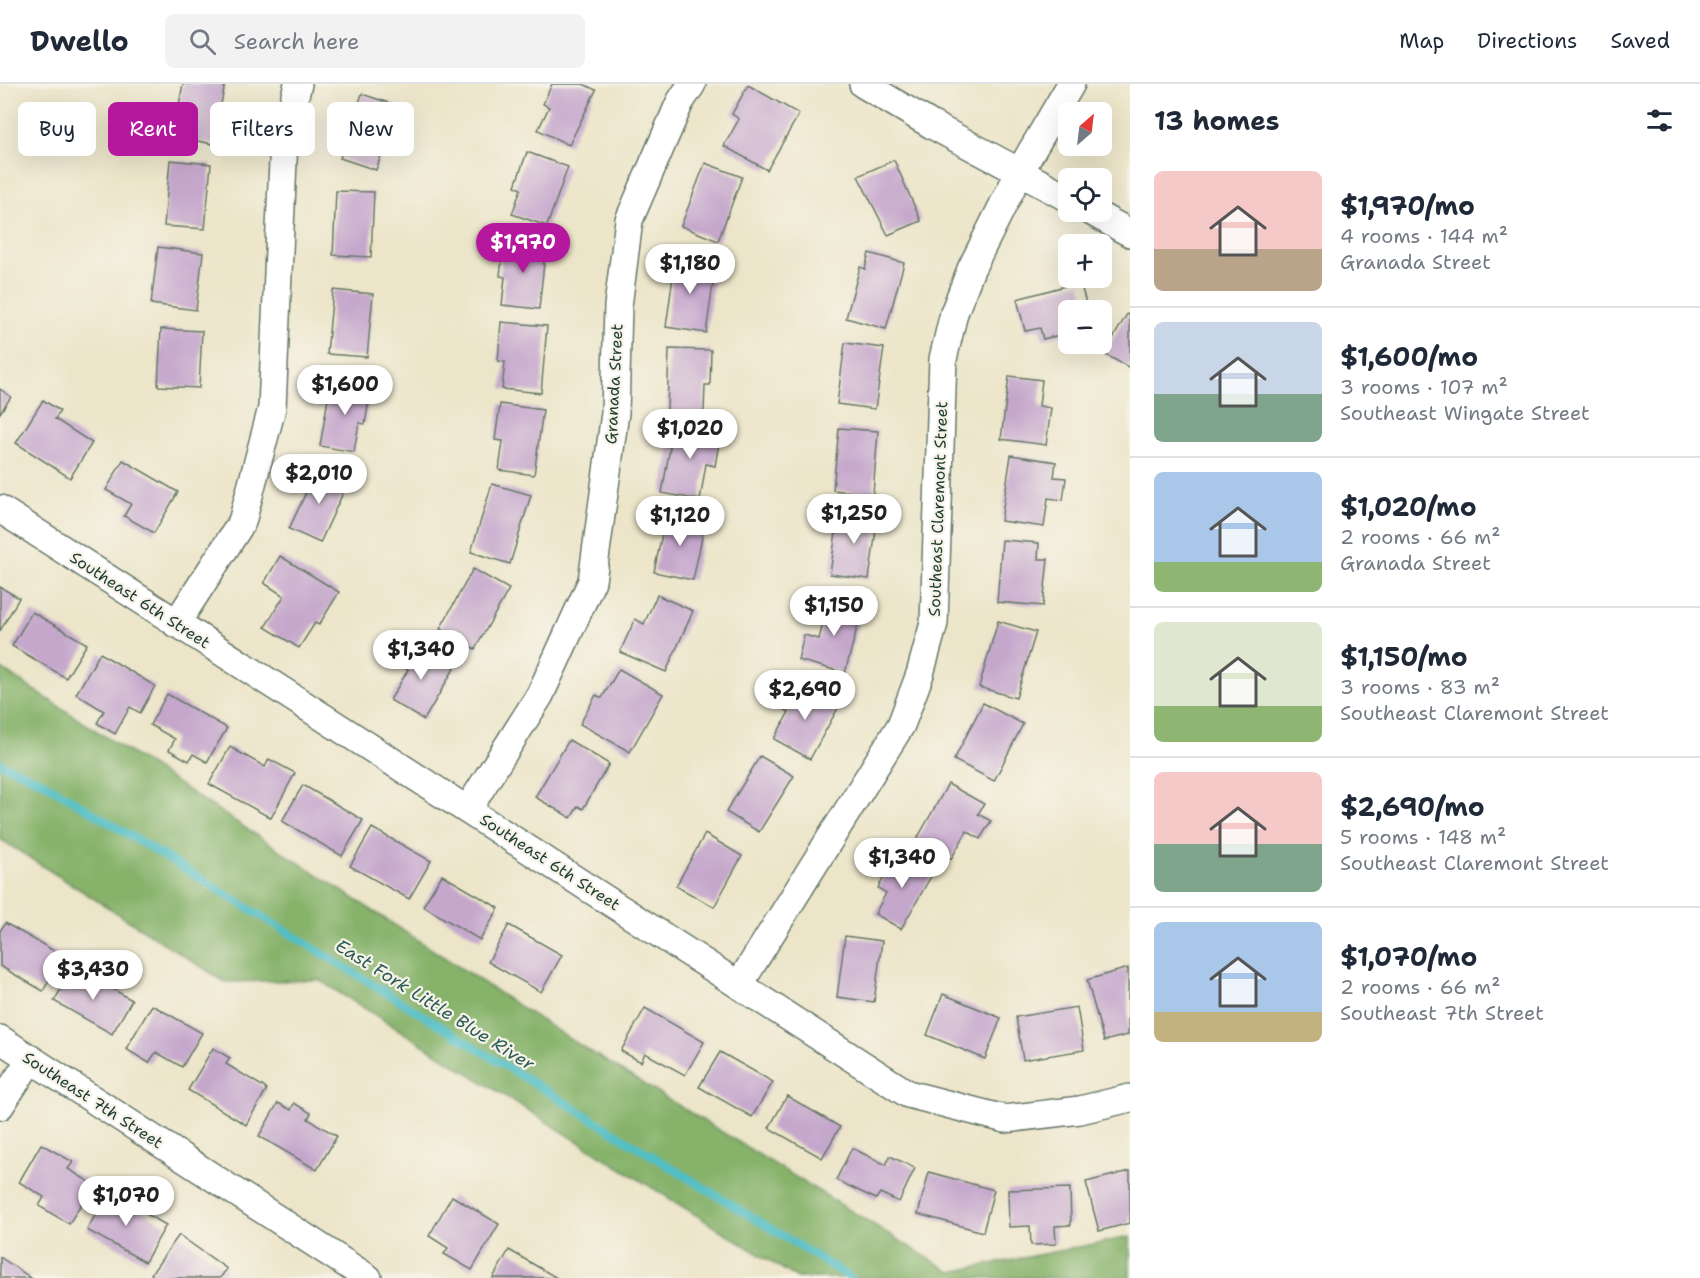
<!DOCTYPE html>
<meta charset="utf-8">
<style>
body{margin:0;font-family:"Shantell Sans",sans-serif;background:#f2f2f3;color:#1f2937;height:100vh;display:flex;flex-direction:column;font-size:22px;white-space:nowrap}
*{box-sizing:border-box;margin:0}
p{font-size:20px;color:#747a83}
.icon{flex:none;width:33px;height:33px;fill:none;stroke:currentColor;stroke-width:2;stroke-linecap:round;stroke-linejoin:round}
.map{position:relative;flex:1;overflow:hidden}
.details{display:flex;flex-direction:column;background:#fff;width:570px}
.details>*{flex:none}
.guide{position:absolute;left:18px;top:18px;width:570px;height:54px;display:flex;gap:12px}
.needle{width:39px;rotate:28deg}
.fabs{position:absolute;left:1058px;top:18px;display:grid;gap:12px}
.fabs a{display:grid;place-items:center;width:54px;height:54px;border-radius:9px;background:#fff;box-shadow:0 6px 24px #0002;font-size:30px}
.price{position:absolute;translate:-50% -51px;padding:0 14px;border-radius:21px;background:#fff;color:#222;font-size:20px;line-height:39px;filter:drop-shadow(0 2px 3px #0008)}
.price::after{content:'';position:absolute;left:50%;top:36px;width:18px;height:14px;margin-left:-9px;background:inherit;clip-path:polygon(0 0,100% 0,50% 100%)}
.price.on{background:#b5179e;color:#fff}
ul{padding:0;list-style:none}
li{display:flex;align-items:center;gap:18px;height:150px;padding:0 24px}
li+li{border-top:2px solid #e0e1e3}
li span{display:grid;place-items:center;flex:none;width:168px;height:120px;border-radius:9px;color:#555}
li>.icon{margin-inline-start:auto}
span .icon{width:72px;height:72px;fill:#fffc;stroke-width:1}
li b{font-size:26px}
h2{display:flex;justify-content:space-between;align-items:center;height:72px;padding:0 24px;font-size:26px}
.chip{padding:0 21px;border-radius:9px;background:#fff;box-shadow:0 6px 24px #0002;font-size:21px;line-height:54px}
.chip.on{background:#b5179e;color:#fff}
header{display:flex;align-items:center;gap:36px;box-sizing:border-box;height:84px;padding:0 30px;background:#fff;border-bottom:2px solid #e0e1e3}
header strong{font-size:28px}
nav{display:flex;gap:33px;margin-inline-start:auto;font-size:21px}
.search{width:420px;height:54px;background:#f2f2f3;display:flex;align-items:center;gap:15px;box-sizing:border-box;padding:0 21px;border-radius:9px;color:#747a83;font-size:22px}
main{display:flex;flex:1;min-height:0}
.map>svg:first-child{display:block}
.forest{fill:#86b26a;stroke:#52784f;stroke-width:1.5}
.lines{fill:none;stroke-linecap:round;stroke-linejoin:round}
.stream{stroke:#4fbec5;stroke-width:8}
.building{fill:#c5a7cc}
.minor-casing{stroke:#677868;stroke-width:30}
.minor{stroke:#fff;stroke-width:27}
.labels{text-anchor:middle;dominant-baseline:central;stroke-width:4.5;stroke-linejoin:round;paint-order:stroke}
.street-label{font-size:16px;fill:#1f3d34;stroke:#f7f3e8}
.water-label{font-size:18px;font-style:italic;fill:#2b5d58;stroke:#f7f3e8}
</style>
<header>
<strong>Dwello</strong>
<div class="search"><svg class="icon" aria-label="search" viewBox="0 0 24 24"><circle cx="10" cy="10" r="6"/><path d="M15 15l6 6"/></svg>Search here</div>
<nav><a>Map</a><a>Directions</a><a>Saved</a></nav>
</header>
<main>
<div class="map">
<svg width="1130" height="1194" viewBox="0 0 1130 1194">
<rect width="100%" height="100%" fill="#f7f3e8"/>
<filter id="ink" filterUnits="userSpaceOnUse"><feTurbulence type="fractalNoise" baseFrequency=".0167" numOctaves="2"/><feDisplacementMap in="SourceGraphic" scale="12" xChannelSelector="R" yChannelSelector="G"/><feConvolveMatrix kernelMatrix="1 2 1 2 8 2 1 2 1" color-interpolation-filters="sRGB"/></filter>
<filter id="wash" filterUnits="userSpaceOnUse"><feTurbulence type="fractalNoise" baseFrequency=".008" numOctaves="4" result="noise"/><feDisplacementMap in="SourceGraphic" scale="24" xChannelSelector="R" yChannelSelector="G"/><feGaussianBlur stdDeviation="1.35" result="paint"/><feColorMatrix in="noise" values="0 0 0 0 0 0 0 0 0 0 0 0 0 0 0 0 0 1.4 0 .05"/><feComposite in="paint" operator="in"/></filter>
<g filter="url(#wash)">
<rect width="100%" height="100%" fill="#ece5c9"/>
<polygon class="forest" points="0,584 565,952 951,1188 1130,1153 1130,1194 797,1194 319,896 225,898 0,755"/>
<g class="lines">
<polyline class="stream" points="0,679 43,698 851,1194"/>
</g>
<g id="blocks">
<g class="building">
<polygon points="183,0 225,0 213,60 173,52"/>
<polygon points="552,0 583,0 596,6 569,61 538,46 549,23 543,20"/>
<polygon points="748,1 799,30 767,86 724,62 739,35 732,30"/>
<polygon points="362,10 398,22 376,86 340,74"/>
<polygon points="527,68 568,83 547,142 512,130 521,105 515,102"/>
<polygon points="170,76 211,80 205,145 164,142"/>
<polygon points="894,76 921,137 888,151 858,92"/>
<polygon points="705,79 742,93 718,157 681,142"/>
<polygon points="336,107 374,108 371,173 333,171"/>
<polygon points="504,156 546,161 539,225 502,221 505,193 500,192"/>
<polygon points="158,163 203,169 196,226 151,220"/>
<polygon points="869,169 904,179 886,245 846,234 860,183 865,185"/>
<polygon points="676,171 711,176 709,192 714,193 706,249 666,243"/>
<polygon points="1080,198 1088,226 1068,226 1068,249 1043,255 1040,244 1025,247 1017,215"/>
<polygon points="333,206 373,210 367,273 327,270"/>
<polygon points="1127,230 1130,232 1130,284 1104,270"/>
<polygon points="501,238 547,242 541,309 502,305 505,278 498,277"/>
<polygon points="161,245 202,247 199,304 158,302"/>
<polygon points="845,259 884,264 875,325 837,320"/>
<polygon points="669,265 711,266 710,301 705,301 704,328 667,327"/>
<polygon points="1009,292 1042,296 1039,322 1051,324 1046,361 1001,355"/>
<polygon points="331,297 371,304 365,340 359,339 354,368 320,362"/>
<polygon points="0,305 11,313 0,329"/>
<polygon points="43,316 60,327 55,335 92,359 70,394 16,359"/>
<polygon points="500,320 543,326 534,391 499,386 503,357 495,356"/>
<polygon points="674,340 721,348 715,382 706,380 700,416 662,409"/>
<polygon points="839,344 878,347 873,410 833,406"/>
<polygon points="1011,371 1056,378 1054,393 1066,394 1063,416 1048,414 1044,443 1001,437"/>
<polygon points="123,376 178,408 154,449 124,432 131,420 106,406"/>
<polygon points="318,383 348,398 320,459 289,445"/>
<polygon points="492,400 531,411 510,480 471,468"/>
<polygon points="839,427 878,432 869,495 830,490"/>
<polygon points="666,431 705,439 693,496 654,488"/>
<polygon points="1002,456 1039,459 1038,475 1048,475 1043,522 997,518"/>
<polygon points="280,472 339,508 319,541 315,539 299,564 265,543 284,512 264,499"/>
<polygon points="473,485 509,505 475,565 440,545"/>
<polygon points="0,503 19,514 0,547"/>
<polygon points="657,511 693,527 666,588 620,568 635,535 644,540"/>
<polygon points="830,512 863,521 845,589 798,576 804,551 819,555"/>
<polygon points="32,528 87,560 66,594 12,562"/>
<polygon points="998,537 1036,548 1016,614 979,603"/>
<polygon points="412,558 455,583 424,636 390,616 408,586 399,580"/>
<polygon points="100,569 155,602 140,629 130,623 115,650 97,639 104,627 76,610"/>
<polygon points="619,585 663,610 630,668 580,640 596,611 602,614"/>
<polygon points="805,603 839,622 810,675 774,655 789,628 778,622 787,606 800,613"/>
<polygon points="167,610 227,644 207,678 193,670 189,677 169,666 175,655 150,641"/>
<polygon points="983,619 1023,640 994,697 954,676"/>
<polygon points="569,656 609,680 583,725 578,722 571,734 535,713"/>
<polygon points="230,663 265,683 269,675 295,689 271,734 209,700"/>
<polygon points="760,672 794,692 759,748 726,728"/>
<polygon points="948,700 984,720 978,730 991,737 980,755 967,747 951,775 917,755"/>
<polygon points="303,701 363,736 342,772 282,737"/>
<polygon points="372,744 431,777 409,815 350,782"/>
<polygon points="705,750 742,772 714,823 676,802"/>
<polygon points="898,767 934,787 901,845 875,830 886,809 878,804"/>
<polygon points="442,791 499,824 480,856 423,822"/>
<polygon points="5,839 63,872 43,907 0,882 0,847"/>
<polygon points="509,841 562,871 541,908 488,878"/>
<polygon points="845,852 882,857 874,918 837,913"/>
<polygon points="74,883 132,916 112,950 54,917"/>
<polygon points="1128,884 1128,951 1104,957 1087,896"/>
<polygon points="943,910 1001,934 985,975 927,951"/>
<polygon points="152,921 202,949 182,983 156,968 149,979 126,965"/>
<polygon points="1077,923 1084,966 1023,976 1016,933"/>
<polygon points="645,924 704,958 685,991 645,969 641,978 621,967"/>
<polygon points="213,964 230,974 226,980 267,1005 246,1041 188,1006"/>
<polygon points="720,968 773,998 752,1033 699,1003"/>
<polygon points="787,1012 840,1043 822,1074 769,1044"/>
<polygon points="278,1019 291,1026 294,1019 311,1029 308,1035 337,1052 317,1086 259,1052"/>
<polygon points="41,1060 73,1078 68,1085 93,1100 69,1140 39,1122 44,1113 19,1098"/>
<polygon points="852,1064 886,1081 890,1072 915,1084 899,1118 880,1109 876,1115 836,1096"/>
<polygon points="1130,1087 1130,1139 1099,1147 1086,1098"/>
<polygon points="929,1088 994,1106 983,1148 918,1130"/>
<polygon points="1070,1104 1071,1141 1055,1142 1056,1160 1031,1161 1030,1142 1009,1143 1008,1106"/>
<polygon points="108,1108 166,1141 145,1178 87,1146"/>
<polygon points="452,1112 499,1140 472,1186 444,1170 448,1164 429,1152"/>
<polygon points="179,1151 227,1185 220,1194 156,1194 151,1190"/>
<polygon points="509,1166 557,1194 493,1194"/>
<polygon points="0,1173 31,1194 0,1194"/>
</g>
</g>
</g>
<g filter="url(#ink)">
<use href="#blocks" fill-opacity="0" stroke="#677868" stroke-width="1.5"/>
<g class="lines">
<g class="minor-casing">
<g id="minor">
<polyline points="863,0 932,41 1068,114"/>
<polyline points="1092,128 1130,149"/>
<polyline points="0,425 908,1010 1005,1035 1080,1026 1130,1014"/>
<polyline points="176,540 242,438 272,324 284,55 298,0"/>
<polyline points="468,725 540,611 592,497 615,329 618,222 629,136 680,18 692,0"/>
<polyline points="739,901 901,641 920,590 934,539 943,275 954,229 971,185 1020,87 1071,0"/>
<polyline points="0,955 368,1194"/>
<polyline points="0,1022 30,976"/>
</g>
</g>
<use href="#minor" class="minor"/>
</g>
</g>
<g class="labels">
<g class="street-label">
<text transform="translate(614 300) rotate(-87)">Granada Street</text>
<text transform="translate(938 425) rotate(-88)">Southeast Claremont Street</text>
<text transform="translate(140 516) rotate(33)">Southeast 6th Street</text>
<text transform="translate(550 778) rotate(33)">Southeast 6th Street</text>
<text transform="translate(93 1016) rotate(33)">Southeast 7th Street</text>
</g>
<g class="water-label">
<text transform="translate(435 921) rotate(32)">East Fork Little Blue River</text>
</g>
</g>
</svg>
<div class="fabs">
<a><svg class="needle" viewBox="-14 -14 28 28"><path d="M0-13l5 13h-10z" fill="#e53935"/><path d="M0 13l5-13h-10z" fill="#747a83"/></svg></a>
<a><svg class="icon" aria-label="locate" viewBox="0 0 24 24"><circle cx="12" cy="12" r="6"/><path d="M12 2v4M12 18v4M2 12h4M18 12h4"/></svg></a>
<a>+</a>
<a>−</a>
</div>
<b class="price on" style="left:523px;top:190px">$1,970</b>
<b class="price" style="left:690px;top:211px">$1,180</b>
<b class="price" style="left:345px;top:332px">$1,600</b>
<b class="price" style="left:690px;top:376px">$1,020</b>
<b class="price" style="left:319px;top:421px">$2,010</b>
<b class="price" style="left:854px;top:461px">$1,250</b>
<b class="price" style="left:680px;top:463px">$1,120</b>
<b class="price" style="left:834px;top:553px">$1,150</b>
<b class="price" style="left:421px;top:597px">$1,340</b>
<b class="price" style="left:805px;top:637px">$2,690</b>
<b class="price" style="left:902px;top:805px">$1,340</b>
<b class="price" style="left:93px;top:917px">$3,430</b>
<b class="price" style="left:126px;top:1143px">$1,070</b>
<div class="guide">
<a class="chip">Buy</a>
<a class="chip on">Rent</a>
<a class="chip">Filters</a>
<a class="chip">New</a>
</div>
</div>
<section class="details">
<h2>13 homes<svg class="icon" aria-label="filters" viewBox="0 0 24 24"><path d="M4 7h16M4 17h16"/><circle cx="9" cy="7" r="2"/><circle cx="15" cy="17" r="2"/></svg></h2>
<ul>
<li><span style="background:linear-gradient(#f6c9c9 65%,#b9a48a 0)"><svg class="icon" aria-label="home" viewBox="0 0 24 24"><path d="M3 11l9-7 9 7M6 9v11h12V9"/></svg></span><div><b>$1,970/mo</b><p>4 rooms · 144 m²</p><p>Granada Street</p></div></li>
<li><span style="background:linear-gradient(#c9d6e8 60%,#7fa58c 0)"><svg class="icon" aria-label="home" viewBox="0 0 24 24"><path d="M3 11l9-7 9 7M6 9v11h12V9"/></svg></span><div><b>$1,600/mo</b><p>3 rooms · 107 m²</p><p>Southeast Wingate Street</p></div></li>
<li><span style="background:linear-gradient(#a9c7e8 75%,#8fb573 0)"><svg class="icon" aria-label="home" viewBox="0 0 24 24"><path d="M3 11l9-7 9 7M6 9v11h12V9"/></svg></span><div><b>$1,020/mo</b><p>2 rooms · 66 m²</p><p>Granada Street</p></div></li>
<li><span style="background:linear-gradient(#dfe7d0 70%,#8fb573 0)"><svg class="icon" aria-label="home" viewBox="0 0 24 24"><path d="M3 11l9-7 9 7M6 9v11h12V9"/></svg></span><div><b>$1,150/mo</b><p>3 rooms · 83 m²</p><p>Southeast Claremont Street</p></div></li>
<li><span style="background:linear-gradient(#f6c9c9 60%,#7fa58c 0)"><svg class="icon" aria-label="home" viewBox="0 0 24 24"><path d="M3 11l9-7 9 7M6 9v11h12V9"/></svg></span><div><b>$2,690/mo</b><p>5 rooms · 148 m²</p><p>Southeast Claremont Street</p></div></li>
<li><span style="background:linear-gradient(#a9c7e8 75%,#c2b280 0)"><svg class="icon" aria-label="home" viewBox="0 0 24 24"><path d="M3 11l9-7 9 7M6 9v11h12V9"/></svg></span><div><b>$1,070/mo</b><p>2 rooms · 66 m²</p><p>Southeast 7th Street</p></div></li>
</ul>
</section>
</main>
